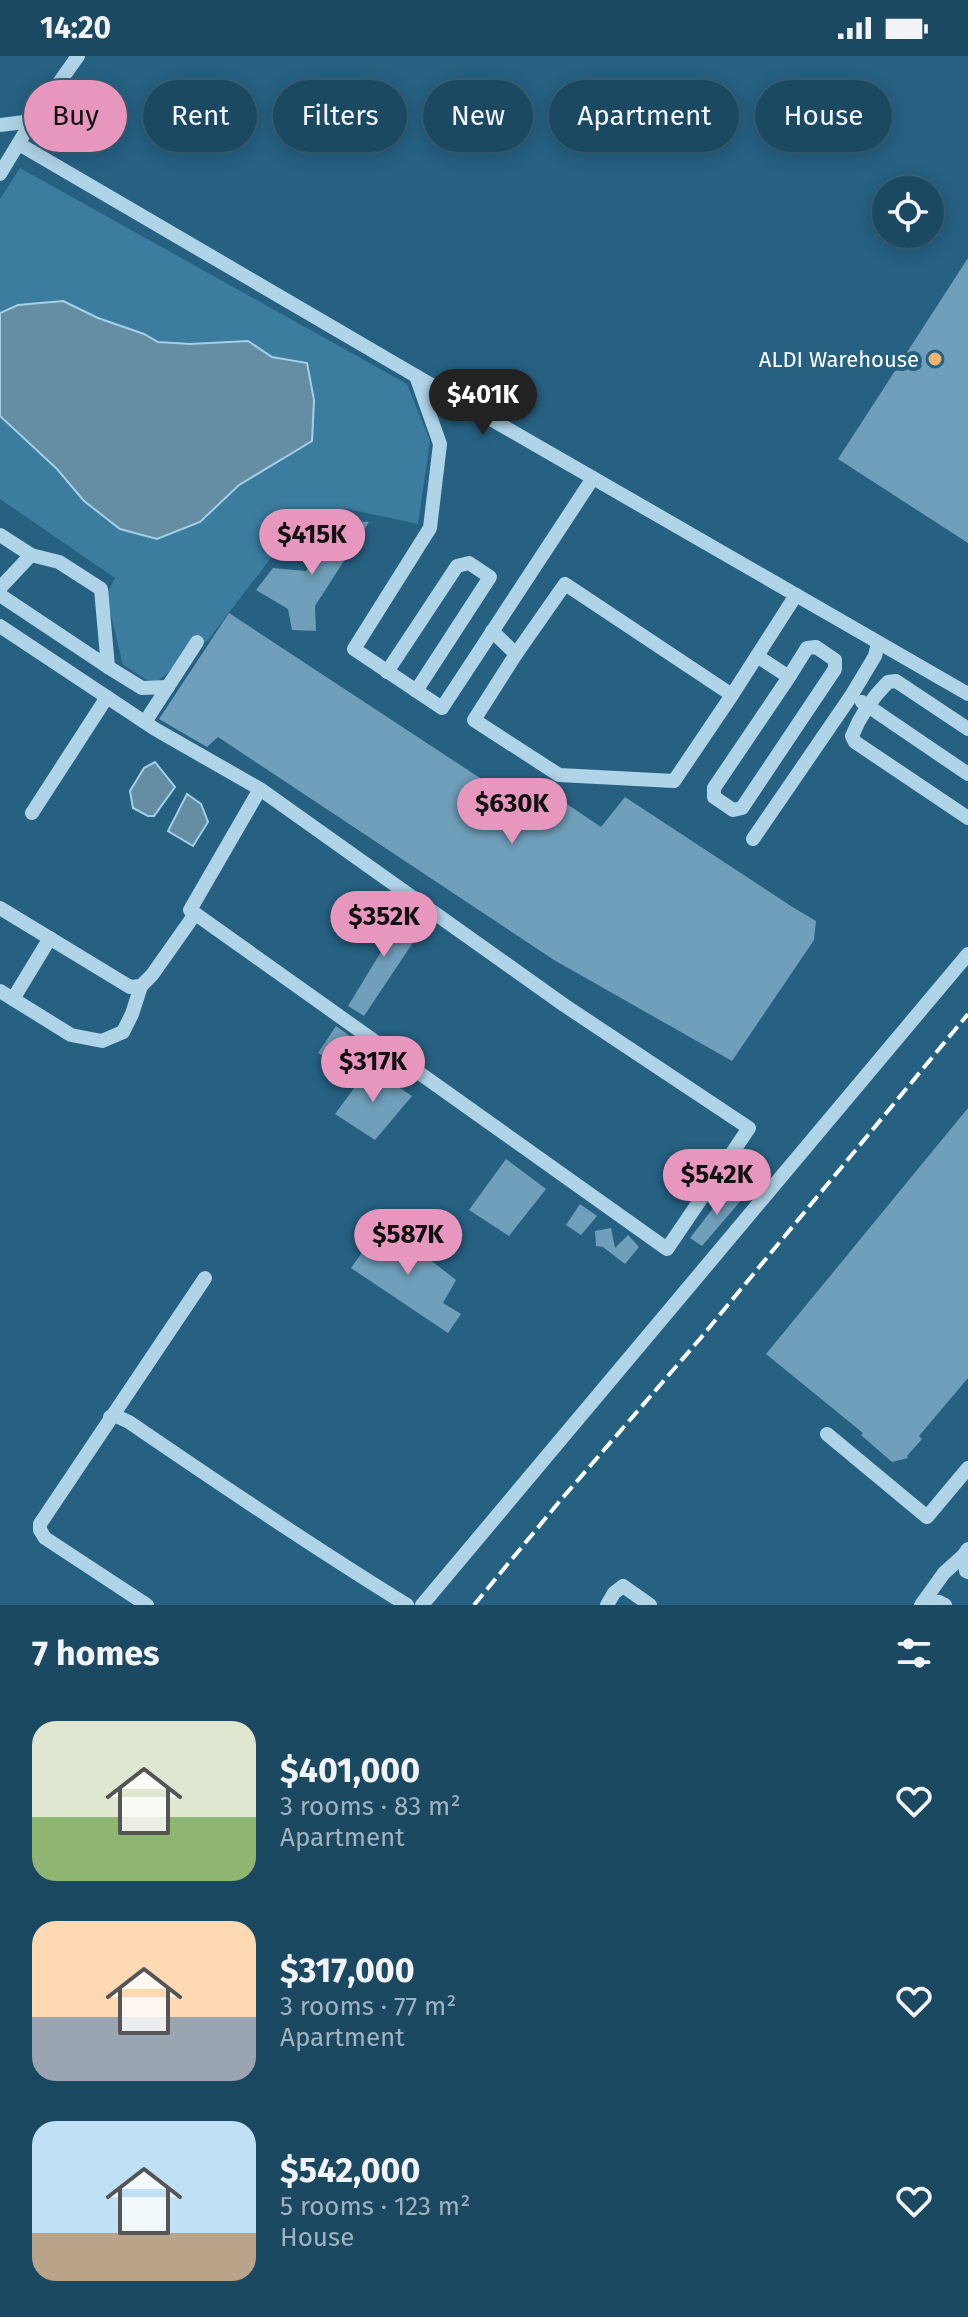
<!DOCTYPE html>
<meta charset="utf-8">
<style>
body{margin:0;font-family:"Fira Sans",sans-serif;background:#255068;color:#f1f3f6;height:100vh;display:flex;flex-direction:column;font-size:30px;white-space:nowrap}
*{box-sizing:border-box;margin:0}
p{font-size:26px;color:#a0b2be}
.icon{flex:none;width:44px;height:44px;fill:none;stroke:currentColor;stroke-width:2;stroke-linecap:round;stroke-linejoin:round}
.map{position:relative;height:1549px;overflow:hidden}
.panel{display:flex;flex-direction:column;background:#1c4962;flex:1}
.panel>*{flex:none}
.hud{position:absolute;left:24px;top:24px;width:920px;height:72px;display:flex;gap:16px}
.buttons{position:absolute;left:872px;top:120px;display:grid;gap:16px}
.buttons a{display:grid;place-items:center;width:72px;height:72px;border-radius:50%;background:#1c4962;box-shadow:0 4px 20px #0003,0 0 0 2px #3a6177;font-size:40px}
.price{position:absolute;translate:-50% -68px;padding:0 18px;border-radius:28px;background:#e797bd;color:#111;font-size:26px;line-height:52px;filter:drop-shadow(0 2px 4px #0008)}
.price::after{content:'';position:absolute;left:50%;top:48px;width:24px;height:18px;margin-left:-12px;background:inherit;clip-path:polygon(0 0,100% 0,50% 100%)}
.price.current{background:#222;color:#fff}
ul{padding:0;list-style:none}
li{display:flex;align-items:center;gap:24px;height:200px;padding:0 32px}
li span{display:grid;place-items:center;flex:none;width:224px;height:160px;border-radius:24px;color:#555}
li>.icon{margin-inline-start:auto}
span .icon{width:96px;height:96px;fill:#fffc;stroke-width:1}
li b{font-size:34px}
h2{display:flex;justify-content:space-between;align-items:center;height:96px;padding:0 32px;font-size:34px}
.chip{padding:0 28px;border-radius:36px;background:#1c4962;box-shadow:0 4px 20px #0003,0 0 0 2px #3a6177;font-size:28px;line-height:72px}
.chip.current{background:#e797bd;color:#111}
.status{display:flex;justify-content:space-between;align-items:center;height:56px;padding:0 40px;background:#1c4962;direction:ltr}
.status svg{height:22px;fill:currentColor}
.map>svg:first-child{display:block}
.green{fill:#3b7c9f}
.water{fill:#658da4;stroke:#a3d0e7;stroke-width:2}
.building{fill:#6f9fba}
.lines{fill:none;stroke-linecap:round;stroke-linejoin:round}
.minor{stroke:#afd3e7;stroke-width:14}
.rail{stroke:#fff;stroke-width:4;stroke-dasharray:14 6;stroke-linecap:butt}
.poi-dot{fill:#f0b374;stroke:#266182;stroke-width:3}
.labels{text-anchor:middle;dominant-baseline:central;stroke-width:8;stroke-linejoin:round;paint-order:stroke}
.poi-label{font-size:22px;fill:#fff;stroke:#266182;text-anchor:end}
</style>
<div class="status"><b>14:20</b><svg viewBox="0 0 49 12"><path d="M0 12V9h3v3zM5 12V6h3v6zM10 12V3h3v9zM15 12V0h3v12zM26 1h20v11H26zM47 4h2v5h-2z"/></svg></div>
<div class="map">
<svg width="968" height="1549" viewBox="0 0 968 1549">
<rect width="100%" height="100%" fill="#266182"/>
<polygon class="green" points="20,112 407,328 430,385 418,468 343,452 308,495 271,502 208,584 154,628 123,609 106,539 115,522 0,443 0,143"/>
<g class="water">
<polygon points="63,245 98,262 144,278 158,286 190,288 248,285 272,301 307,307 314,344 312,385 239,429 200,466 157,483 120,473 84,445 57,413 0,360 0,257 18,249"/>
<polygon points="155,706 175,731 154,760 148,760 133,752 130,735 144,712"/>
<polygon points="187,738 201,748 208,766 193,790 168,775"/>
</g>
<g class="building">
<polygon points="968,202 968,487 838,403"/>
<polygon points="343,464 369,466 315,550 316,575 292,574 288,553 256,534 273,512 306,515"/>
<polygon points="229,557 553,770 567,748 601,771 625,741 794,852 816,865 814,884 732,1005 554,904 218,681 207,691 159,663"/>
<polygon points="388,849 418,879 364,960 348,950 387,886 374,872"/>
<polygon points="336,970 354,983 340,1009 318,997"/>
<polygon points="369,1012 412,1040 375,1084 335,1058"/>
<polygon points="968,1052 968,1322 919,1380 922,1383 907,1400 908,1402 892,1406 861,1379 863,1377 766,1298"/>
<polygon points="506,1103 546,1133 509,1180 469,1154"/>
<polygon points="728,1133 744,1141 702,1190 690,1182"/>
<polygon points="580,1148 597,1160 581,1179 566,1169"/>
<polygon points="383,1167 456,1224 443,1247 461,1258 448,1277 351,1212"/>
<polygon points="611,1172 615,1192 628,1179 639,1191 625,1208 603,1191 596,1190 595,1175"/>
</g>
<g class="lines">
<g class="minor">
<polyline points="0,69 32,65"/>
<polyline points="19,88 416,320 968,638"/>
<polyline points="0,118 32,65 78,0"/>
<polyline points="416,320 440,388 430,472 354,593 442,652 593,422"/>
<polyline points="0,479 31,499 0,532"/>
<polyline points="0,539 108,611 101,533 59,506 31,499"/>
<polyline points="0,570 155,673 260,733 564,949 749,1072 667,1193 190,854 260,733"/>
<polyline points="492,575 516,598 474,664 559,719 674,725 732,639 796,539"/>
<polyline points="516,598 565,528 732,639"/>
<polyline points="757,600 789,621 714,732 714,741 733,754 742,752 835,613 835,604 816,591 807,592 789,621"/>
<polyline points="108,611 142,632 168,631"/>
<polyline points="387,616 457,510 469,507 490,521 416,635"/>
<polyline points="862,646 968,718"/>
<polyline points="145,666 197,586"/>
<path d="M 968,673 L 896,625 L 888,626 C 873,641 860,660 852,680 L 855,686 L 968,762"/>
<polyline points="32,757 107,641"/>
<polyline points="753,783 851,640 875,600 878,587"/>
<polyline points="0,852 130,931 141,930 152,919 195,858"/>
<polyline points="0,935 71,979 102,985 123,976 132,958 141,930"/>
<polyline points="13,943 50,882"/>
<path d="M 110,1361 L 114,1359 L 129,1366 C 221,1429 313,1491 407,1549"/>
<polyline points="827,1378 927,1461 968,1412"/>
<polyline points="968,1493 964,1499 966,1515 968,1516"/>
<polyline points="147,1549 45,1482 40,1474 40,1468 205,1222"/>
<polyline points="422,1549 968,898"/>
<polyline points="607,1549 614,1537 623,1530 650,1549"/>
<polyline points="921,1549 944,1517 964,1499"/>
<polyline points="936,1549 939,1546 945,1549"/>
</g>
<polyline class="rail" points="474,1549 559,1446 699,1284 968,958"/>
</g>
<circle class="poi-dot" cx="935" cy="303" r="8"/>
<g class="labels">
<g class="poi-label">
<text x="919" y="303">ALDI Warehouse</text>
</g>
</g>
</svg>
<div class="buttons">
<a><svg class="icon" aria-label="locate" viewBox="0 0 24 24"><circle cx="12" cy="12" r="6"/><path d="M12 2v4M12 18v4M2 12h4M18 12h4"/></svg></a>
</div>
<b class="price current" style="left:483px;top:381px">$401K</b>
<b class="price" style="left:312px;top:521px">$415K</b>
<b class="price" style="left:512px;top:790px">$630K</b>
<b class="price" style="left:384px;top:903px">$352K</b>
<b class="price" style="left:373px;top:1048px">$317K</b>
<b class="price" style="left:717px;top:1161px">$542K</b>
<b class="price" style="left:408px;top:1221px">$587K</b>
<div class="hud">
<a class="chip current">Buy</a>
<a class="chip">Rent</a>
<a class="chip">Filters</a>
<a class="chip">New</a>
<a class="chip">Apartment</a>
<a class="chip">House</a>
</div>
</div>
<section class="panel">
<h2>7 homes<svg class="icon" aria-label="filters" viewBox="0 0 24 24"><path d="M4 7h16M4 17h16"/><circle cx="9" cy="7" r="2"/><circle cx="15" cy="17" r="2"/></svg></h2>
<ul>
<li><span style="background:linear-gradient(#dfe7d0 60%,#8fb573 0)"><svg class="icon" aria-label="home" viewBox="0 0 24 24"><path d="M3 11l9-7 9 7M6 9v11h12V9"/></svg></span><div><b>$401,000</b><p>3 rooms · 83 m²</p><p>Apartment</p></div><svg class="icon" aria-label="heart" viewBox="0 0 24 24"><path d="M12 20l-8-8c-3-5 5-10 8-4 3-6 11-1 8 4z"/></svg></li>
<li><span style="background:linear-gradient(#ffd9b3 60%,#9aa5b1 0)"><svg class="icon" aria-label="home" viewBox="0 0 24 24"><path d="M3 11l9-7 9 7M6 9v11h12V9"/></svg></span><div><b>$317,000</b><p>3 rooms · 77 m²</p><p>Apartment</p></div><svg class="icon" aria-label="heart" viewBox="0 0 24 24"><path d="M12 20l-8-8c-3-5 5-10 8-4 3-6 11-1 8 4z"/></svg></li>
<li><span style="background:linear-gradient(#bfe0f5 70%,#b9a48a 0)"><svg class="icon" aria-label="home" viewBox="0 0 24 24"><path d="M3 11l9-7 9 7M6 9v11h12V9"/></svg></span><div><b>$542,000</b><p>5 rooms · 123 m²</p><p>House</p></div><svg class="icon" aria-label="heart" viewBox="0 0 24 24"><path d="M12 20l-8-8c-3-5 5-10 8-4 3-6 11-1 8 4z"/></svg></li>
</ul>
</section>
